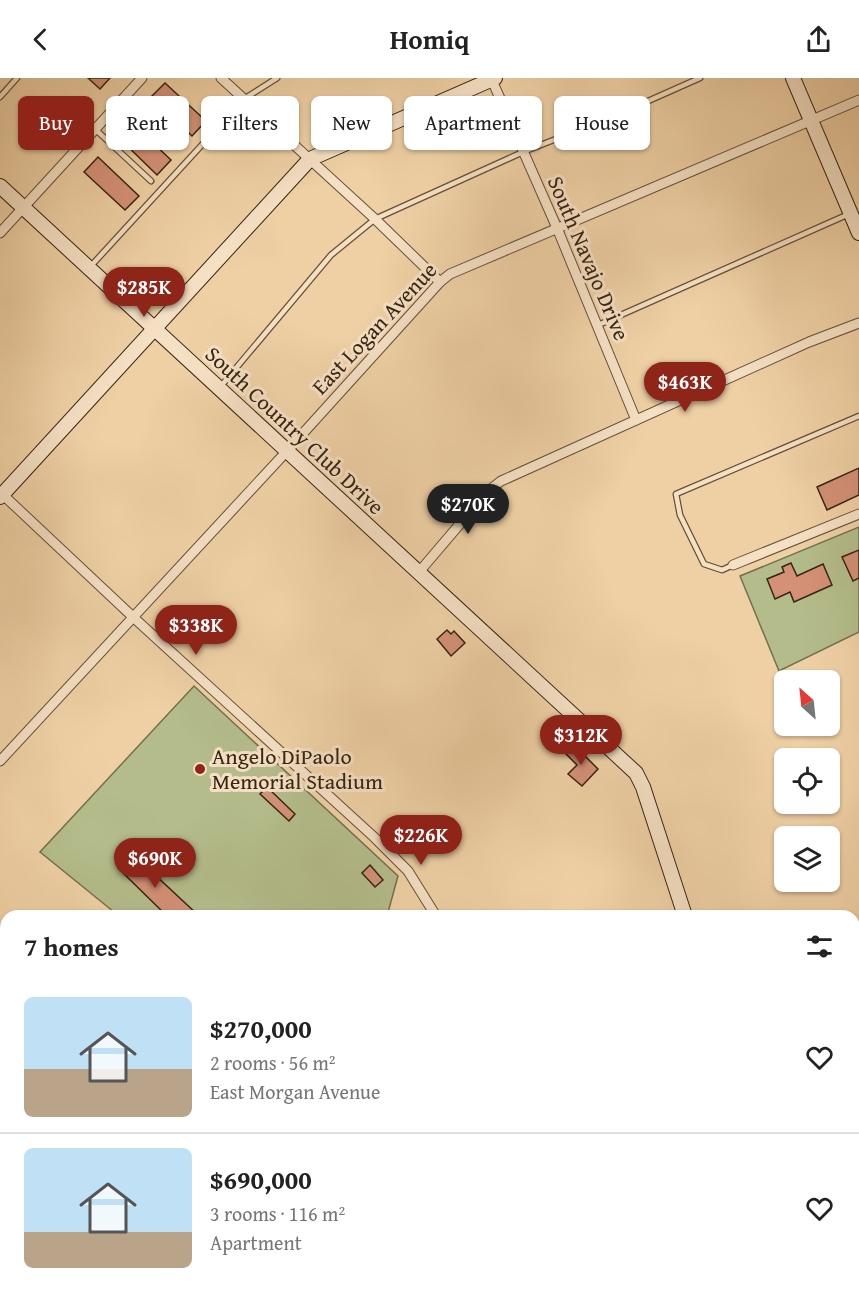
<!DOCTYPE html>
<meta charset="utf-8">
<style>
body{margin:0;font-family:"Gentium Book Plus",serif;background:#f2f2f2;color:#222;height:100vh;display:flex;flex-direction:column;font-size:22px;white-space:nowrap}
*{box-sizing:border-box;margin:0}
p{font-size:20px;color:#767676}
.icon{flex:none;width:33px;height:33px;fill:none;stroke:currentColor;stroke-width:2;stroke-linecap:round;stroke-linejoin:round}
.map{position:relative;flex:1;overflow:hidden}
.details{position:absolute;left:0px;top:832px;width:860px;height:386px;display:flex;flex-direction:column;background:#fff;border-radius:18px 18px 0 0;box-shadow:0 2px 4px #0004}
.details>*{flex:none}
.banner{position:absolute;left:18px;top:18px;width:824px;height:54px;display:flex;gap:12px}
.needle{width:39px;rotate:333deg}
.tools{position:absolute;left:774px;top:592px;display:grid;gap:12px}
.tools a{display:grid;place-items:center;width:66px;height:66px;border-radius:9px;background:#fff;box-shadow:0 2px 4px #0004;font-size:30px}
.price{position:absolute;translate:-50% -51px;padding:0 14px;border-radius:21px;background:#8f2418;color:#fff;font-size:20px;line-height:39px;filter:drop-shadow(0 2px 3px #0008)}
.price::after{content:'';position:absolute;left:50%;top:36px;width:18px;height:14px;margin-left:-9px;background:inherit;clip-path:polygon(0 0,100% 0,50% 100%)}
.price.current{background:#222;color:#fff}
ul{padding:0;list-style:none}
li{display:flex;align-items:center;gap:18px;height:150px;padding:0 24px}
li+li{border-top:2px solid #e0e0e0}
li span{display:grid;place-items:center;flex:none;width:168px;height:120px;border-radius:9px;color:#555}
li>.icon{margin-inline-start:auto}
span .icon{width:72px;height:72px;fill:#fffc;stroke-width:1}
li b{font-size:26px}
h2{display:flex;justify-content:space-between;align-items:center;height:72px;padding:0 24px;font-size:26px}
.pill{padding:0 21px;border-radius:9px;background:#fff;box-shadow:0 2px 4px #0004;font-size:21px;line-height:54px}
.pill.current{background:#8f2418;color:#fff}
header{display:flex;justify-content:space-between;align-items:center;height:78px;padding:0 24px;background:#fff;font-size:27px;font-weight:600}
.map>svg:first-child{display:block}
.green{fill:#b4bc8b;stroke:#74704e;stroke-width:1.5}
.building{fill:#d49177;stroke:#352512;stroke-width:1.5}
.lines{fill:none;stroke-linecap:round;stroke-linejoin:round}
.lane-casing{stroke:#645037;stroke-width:7}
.street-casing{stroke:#645037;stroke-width:11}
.secondary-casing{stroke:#352512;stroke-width:16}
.lane{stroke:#f5e0c4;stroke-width:4.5}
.street{stroke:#f5e0c4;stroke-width:9}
.secondary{stroke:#f5e0c4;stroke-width:14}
.poi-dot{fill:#8f2418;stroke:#f5e0c4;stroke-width:2}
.labels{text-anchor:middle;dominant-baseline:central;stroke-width:6;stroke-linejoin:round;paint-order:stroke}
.street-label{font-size:22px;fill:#352512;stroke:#f5e0c4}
.poi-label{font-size:22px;fill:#352512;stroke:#f5e0c4;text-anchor:start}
</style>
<header><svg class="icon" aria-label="back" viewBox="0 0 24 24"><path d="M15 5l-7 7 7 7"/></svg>Homiq<svg class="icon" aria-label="share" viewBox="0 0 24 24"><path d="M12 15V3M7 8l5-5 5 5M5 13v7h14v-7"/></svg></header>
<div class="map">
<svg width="859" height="1217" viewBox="0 0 859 1217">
<rect width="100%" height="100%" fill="#efd0a5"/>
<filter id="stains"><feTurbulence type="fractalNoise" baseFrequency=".00333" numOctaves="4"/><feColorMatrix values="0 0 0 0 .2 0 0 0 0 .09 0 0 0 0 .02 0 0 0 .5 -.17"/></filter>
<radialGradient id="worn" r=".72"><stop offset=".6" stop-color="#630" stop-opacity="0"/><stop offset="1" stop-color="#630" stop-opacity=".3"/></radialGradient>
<g class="green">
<polygon points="859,449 859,554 779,593 740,498"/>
<polygon points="194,608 398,798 387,838 119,838 40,774"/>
</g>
<g class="building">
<polygon points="88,0 110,0 100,11"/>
<polygon points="165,5 206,43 192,58 151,19"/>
<polygon points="131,44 171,82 157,97 117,58"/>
<polygon points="98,79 139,118 125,132 84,94"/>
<polygon points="859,390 859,417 827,432 817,409"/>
<polygon points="859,472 859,500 853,503 842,479"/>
<polygon points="791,485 797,498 823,486 832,507 794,524 790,514 775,521 767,501 784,494 782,489"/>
<polygon points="447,552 451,556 454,553 465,565 451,578 437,561"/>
<polygon points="574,667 598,691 582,708 568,696 577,687 566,676"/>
<polygon points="267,709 295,736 289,743 260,716"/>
<polygon points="130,778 137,785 139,782 199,838 167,838 118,790"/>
<polygon points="370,787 383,802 375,809 362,795"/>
</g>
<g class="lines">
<g class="lane-casing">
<g id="lane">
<polyline points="0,19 17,0"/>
<polyline points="95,51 151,103"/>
<polyline points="90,189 244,21 277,0"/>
<polyline points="596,248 849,136"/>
<polyline points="221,308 331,177 375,141 523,74 612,39 700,0"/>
<polyline points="733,487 722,492 704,486 680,437 676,416 859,338"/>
</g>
</g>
<g class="street-casing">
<g id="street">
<polyline points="221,0 375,141 440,204"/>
<polyline points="491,0 557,150 636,342"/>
<polyline points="0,155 142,0"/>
<polyline points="0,414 133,539 375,760 408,793 436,838"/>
<polyline points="733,487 859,436"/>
<polyline points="419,494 488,413 501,403 809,264 859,245"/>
<polyline points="0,683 287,373 440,204 450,196 859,22"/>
<polyline points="0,1024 6,1021"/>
<polyline points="149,1212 150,1217"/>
<polyline points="794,1212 799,1217"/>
<polyline points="0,1215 6,1212"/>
</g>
</g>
<g class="secondary-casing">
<g id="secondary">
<polyline points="793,0 859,155"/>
<polyline points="0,108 636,695 643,709 685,838"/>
<polyline points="0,419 310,81 495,0"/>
<polyline points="854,1064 859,1070"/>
</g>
</g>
<use href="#lane" class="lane"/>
<use href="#street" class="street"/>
<use href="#secondary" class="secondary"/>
</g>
<circle class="poi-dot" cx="200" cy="691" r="6"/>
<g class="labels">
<g class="street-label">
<text transform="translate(589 180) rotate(67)">South Navajo Drive</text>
<text transform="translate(374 250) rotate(-47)">East Logan Avenue</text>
<text transform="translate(295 352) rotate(43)">South Country Club Drive</text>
</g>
<g class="poi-label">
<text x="212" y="678">Angelo DiPaolo<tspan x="212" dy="25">Memorial Stadium</tspan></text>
</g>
</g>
<rect width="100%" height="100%" filter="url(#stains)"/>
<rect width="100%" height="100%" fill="url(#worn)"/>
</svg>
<div class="tools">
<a><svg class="needle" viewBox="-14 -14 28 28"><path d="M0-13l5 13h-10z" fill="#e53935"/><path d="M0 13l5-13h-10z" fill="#767676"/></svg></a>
<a><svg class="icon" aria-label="locate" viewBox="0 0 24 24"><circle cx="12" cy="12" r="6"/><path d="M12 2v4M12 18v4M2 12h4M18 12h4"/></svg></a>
<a><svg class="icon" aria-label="layers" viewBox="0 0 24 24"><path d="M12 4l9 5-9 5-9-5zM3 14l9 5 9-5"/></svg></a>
</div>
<b class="price" style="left:144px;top:240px">$285K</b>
<b class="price" style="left:685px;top:335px">$463K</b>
<b class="price current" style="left:468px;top:457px">$270K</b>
<b class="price" style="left:196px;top:578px">$338K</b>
<b class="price" style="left:581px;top:688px">$312K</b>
<b class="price" style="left:421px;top:788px">$226K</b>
<b class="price" style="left:155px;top:811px">$690K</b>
<div class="banner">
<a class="pill current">Buy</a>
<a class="pill">Rent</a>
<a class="pill">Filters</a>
<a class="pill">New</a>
<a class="pill">Apartment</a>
<a class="pill">House</a>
</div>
<section class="details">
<h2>7 homes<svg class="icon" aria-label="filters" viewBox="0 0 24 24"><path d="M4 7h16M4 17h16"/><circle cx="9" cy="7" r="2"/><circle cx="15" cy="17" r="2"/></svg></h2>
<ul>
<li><span style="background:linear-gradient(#bfe0f5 60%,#b9a48a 0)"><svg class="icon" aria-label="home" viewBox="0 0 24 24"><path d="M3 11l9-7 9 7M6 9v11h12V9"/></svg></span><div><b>$270,000</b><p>2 rooms · 56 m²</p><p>East Morgan Avenue</p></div><svg class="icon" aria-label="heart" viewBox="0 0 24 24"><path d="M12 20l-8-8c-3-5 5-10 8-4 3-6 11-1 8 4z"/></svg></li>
<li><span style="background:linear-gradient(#bfe0f5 70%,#b9a48a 0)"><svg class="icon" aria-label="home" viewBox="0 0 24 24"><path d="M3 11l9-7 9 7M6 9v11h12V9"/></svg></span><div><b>$690,000</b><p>3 rooms · 116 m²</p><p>Apartment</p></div><svg class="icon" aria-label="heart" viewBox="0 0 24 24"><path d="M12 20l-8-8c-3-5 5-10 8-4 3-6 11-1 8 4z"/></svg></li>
</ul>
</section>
</div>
